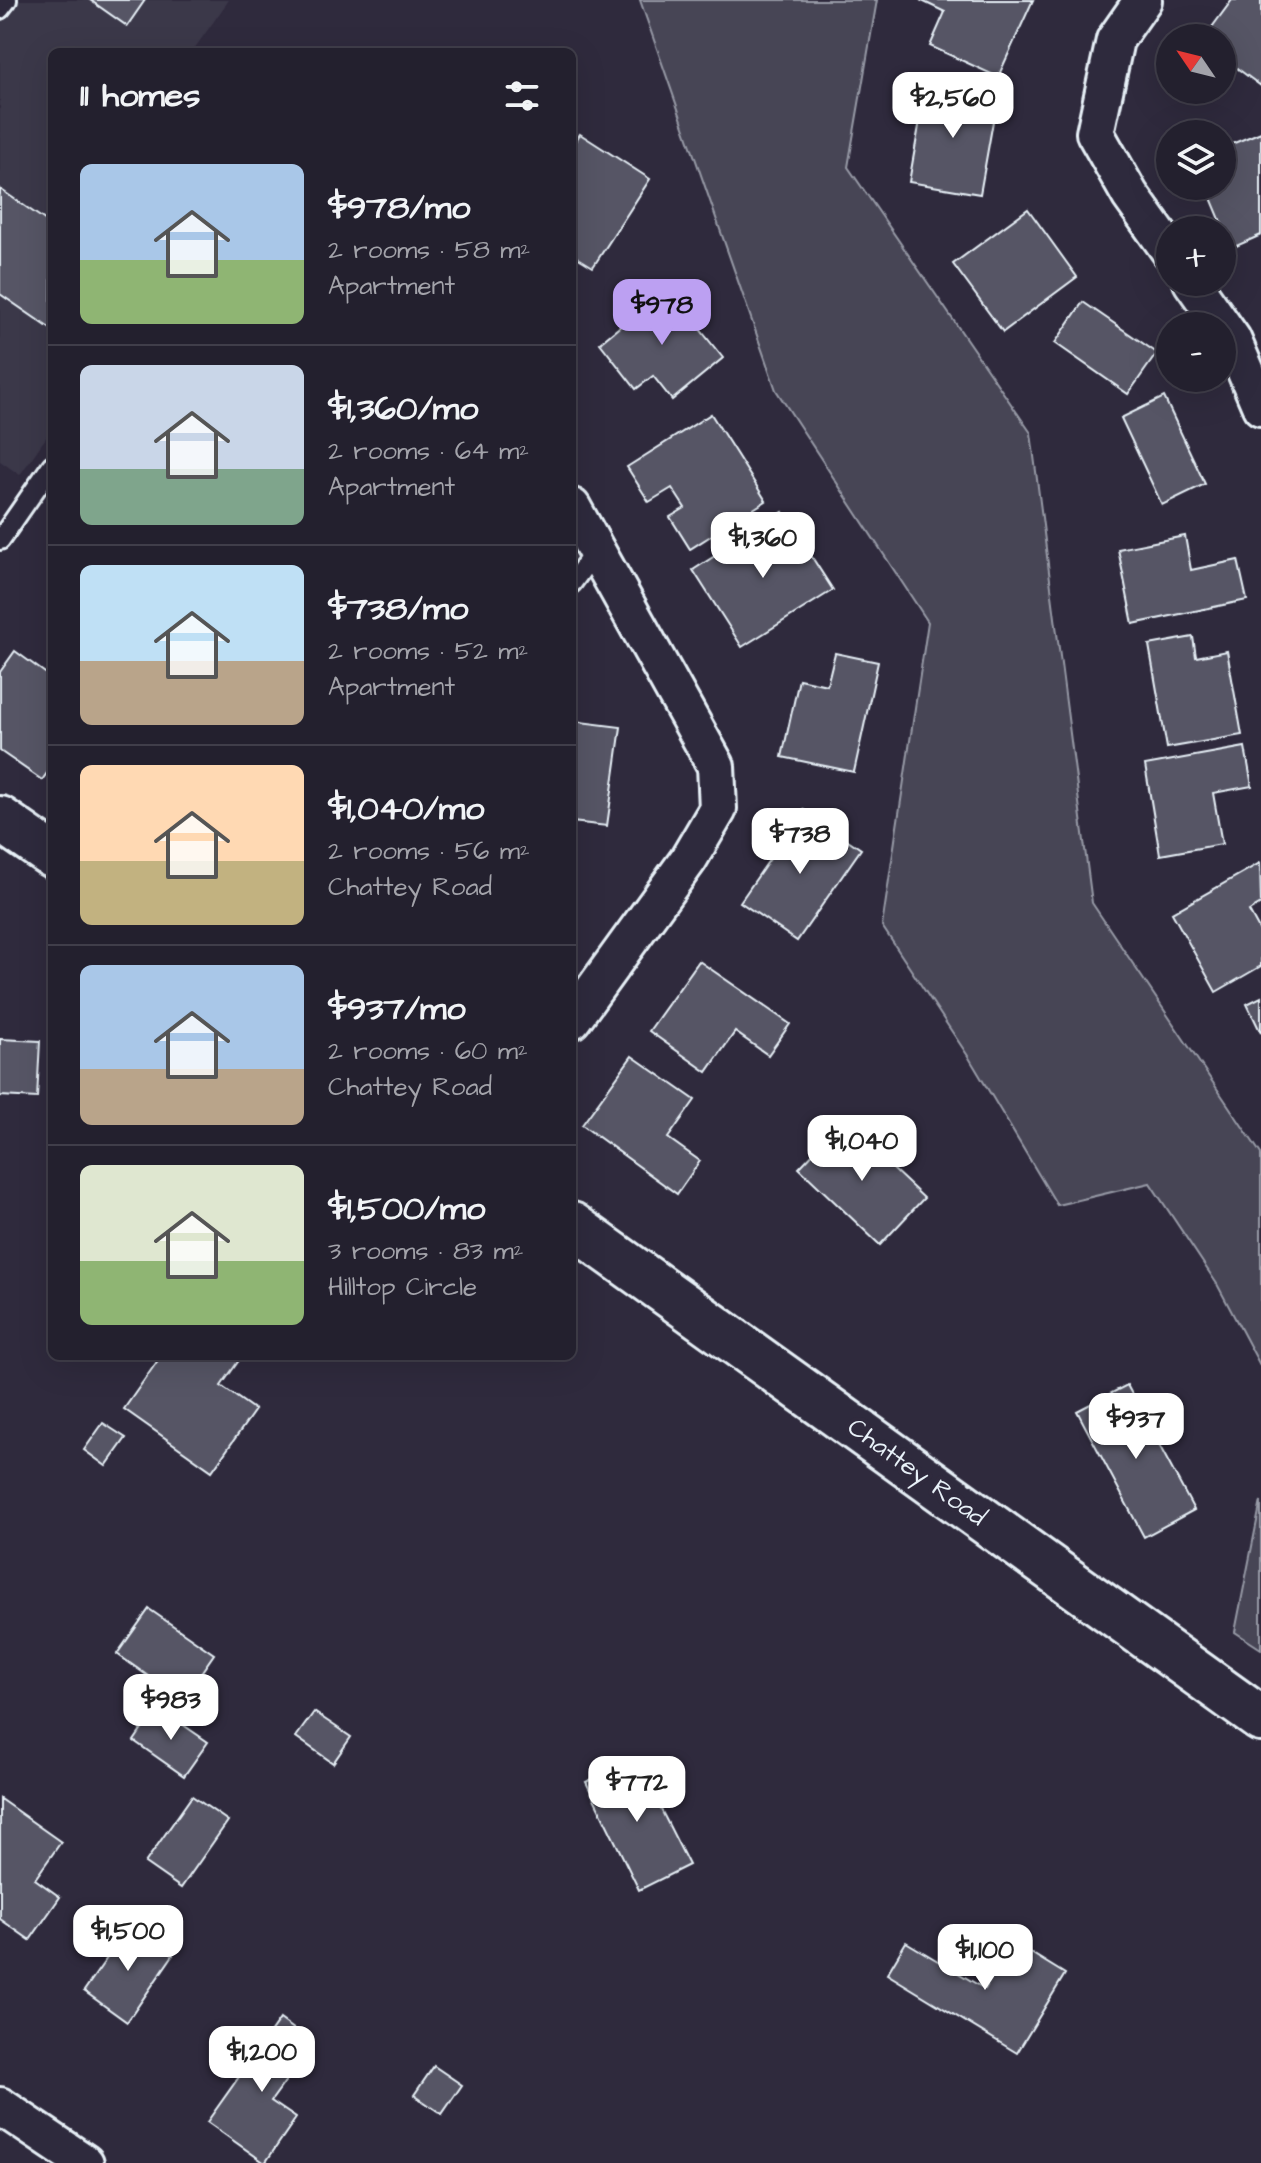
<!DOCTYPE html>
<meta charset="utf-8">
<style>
body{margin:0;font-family:"Architects Daughter",sans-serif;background:#2f2d3a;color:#f1f3f6;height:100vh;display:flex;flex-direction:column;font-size:30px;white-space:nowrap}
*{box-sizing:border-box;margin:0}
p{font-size:26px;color:#a3a3aa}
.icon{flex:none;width:44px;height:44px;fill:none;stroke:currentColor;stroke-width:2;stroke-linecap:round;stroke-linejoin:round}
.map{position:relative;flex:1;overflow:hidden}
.drawer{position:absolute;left:48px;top:48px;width:528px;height:1312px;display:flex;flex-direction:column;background:#23202e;border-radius:12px;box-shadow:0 8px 32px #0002,0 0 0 2px #403e4a}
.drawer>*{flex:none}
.needle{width:52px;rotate:305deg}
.tools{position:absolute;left:1156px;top:24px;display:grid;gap:16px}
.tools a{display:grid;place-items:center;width:80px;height:80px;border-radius:50%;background:#23202e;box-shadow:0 8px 32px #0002,0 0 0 2px #403e4a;font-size:40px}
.price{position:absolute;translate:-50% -68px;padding:0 18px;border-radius:16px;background:#fff;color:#222;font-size:26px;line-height:52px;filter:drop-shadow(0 2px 4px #0008)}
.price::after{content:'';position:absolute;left:50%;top:48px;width:24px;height:18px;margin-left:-12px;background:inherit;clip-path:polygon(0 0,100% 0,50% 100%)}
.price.active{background:#bca0f2;color:#111}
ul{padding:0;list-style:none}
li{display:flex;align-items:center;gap:24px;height:200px;padding:0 32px}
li+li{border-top:2px solid #403e4a}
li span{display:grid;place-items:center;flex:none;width:224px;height:160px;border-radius:12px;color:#555}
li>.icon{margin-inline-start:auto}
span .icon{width:96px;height:96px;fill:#fffc;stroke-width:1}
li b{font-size:34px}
h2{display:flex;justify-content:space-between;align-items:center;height:96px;padding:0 32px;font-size:34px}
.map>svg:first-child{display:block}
.built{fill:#3b3749}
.green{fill:#464455;stroke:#979aa6;stroke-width:2}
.building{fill:#575565;stroke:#e8f1f8;stroke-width:2}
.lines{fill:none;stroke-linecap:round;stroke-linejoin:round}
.lane-casing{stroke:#e8f1f8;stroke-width:24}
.street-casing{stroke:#e8f1f8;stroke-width:42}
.secondary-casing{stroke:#e8f1f8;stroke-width:50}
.lane{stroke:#2f2a3d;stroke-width:18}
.street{stroke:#2f2a3d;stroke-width:36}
.secondary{stroke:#2f2a3d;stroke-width:44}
.labels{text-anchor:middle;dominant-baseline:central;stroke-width:8;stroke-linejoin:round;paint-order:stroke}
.street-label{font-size:26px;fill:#e8f1f8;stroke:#2f2a3d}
</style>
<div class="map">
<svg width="1261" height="2163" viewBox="0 0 1261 2163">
<rect width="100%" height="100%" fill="#2f2a3d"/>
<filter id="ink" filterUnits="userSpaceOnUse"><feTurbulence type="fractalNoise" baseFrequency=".0125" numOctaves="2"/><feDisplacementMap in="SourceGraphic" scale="16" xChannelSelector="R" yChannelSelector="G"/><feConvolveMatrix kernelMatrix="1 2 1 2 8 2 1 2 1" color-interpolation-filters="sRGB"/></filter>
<g filter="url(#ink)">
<polygon class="built" points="0,0 229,0 192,52 52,52 52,429 20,475 0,461"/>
<g class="green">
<polygon points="640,0 877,0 848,167 1031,433 1092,903 1261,1154 1261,1367 1217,1284 1150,1183 1057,1205 968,1056 882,926 928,622 776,390"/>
<polygon points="1261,1501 1261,1649 1235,1632"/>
</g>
<g class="building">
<polygon points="90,0 145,0 127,26"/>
<polygon points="920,0 1033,0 998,77 930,46 945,12"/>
<polygon points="1232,0 1261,0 1261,86 1222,57 1222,38 1204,38"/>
<polygon points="926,87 997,99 980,194 909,182"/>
<polygon points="1261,132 1261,235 1232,248 1206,186 1222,186 1222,148"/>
<polygon points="580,134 650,179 593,267 572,254 572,147"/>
<polygon points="0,189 52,225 51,329 0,294"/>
<polygon points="1028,209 1077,277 1003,332 953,264"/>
<polygon points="667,288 723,358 672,400 653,376 636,389 600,343"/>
<polygon points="1083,302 1157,353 1128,394 1055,343"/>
<polygon points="1164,397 1205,484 1162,505 1121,418"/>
<polygon points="711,414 766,501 690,549 670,517 685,508 672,488 649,502 627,467"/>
<polygon points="783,512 833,590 742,647 693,570"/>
<polygon points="1185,536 1191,570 1238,560 1247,600 1133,624 1118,549"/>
<polygon points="1193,637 1196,657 1227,651 1242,735 1167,748 1149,645"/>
<polygon points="15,651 52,678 52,766 42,780 0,751 0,672"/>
<polygon points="835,653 878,662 854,772 782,757 799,679 827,685"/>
<polygon points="572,721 621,727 607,826 572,822"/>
<polygon points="1245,747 1252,786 1213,793 1222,844 1160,855 1145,765"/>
<polygon points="804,810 861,849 797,941 740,902"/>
<polygon points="1260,863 1261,904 1249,911 1261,933 1261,966 1216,992 1172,913"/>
<polygon points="699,961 790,1024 768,1055 735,1032 707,1072 649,1031"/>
<polygon points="1261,997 1261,1033 1247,1004"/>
<polygon points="0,1039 40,1041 37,1098 0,1096"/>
<polygon points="632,1056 695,1100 668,1138 700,1161 677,1194 582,1125"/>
<polygon points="843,1122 924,1198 880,1245 799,1168"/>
<polygon points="161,1356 242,1356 221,1386 255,1410 212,1471 124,1409"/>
<polygon points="1127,1385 1194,1510 1144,1537 1077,1411"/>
<polygon points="103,1423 126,1438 106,1466 84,1450"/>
<polygon points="149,1609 214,1654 182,1700 117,1654"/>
<polygon points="157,1707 208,1742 184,1776 134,1741"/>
<polygon points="314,1712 351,1737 333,1763 296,1737"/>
<polygon points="635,1758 689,1865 639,1890 586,1782"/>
<polygon points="192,1796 228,1821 181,1888 145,1863"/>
<polygon points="0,1799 61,1842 35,1879 60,1897 30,1940 0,1919"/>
<polygon points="130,1925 173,1955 127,2022 84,1991"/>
<polygon points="906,1942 985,1989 1013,1942 1065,1974 1017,2053 887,1974"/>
<polygon points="280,2019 313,2043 271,2101 296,2118 265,2163 207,2122"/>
<polygon points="434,2066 462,2085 442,2114 414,2095"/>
</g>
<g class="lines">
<g class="lane-casing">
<g id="lane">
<polyline points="0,9 7,0"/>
<polyline points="0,540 52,465"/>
<polyline points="572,583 596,550"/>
</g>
</g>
<g class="street-casing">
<g id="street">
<polyline points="1143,0 1115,40 1095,133 1130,195 1170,251"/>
<polyline points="1192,282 1232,339 1261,407"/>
<polyline points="572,507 716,766 718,809 688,860 572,1020"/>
<polyline points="0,2106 85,2163"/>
</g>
</g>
<g class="secondary-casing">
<g id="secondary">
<polyline points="0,819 52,855"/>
<polyline points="572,1225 1261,1719"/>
</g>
</g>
<use href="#lane" class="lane"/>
<use href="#street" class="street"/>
<use href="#secondary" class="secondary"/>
</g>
</g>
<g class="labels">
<g class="street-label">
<text transform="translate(917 1472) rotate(36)">Chattey Road</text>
</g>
</g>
</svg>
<div class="tools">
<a><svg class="needle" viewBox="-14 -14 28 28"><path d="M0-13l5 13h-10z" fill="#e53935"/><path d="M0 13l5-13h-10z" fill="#a3a3aa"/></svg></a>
<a><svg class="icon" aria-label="layers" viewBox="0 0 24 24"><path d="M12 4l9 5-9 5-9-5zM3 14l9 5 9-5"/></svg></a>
<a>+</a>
<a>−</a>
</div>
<b class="price" style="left:953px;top:140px">$2,560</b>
<b class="price active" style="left:662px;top:347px">$978</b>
<b class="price" style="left:763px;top:580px">$1,360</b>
<b class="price" style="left:800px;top:876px">$738</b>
<b class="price" style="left:862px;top:1183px">$1,040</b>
<b class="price" style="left:1136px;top:1461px">$937</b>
<b class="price" style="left:171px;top:1742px">$983</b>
<b class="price" style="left:637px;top:1824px">$772</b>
<b class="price" style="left:128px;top:1973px">$1,500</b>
<b class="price" style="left:985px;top:1992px">$1,100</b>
<b class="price" style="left:262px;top:2094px">$1,200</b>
<section class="drawer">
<h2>11 homes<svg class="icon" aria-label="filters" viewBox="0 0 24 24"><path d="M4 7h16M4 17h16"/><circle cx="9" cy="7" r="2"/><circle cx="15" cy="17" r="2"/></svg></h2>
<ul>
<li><span style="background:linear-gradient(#a9c7e8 60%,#8fb573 0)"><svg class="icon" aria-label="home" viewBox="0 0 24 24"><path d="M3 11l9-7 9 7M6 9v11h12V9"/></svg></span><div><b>$978/mo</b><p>2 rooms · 58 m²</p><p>Apartment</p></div></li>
<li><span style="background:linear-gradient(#c9d6e8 65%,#7fa58c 0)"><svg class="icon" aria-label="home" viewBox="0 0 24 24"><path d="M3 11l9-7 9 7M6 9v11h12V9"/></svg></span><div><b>$1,360/mo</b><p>2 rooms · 64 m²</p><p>Apartment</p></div></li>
<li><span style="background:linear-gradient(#bfe0f5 60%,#b9a48a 0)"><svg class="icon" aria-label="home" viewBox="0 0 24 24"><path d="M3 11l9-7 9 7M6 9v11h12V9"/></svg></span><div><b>$738/mo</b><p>2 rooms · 52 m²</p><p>Apartment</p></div></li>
<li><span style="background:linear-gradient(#ffd9b3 60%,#c2b280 0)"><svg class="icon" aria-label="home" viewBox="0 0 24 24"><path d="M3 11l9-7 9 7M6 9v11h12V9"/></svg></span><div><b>$1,040/mo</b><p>2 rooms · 56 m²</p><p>Chattey Road</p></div></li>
<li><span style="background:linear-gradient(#a9c7e8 65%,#b9a48a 0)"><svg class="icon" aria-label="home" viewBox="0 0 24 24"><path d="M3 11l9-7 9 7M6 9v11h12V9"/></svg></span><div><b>$937/mo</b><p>2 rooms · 60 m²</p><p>Chattey Road</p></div></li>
<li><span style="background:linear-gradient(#dfe7d0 60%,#8fb573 0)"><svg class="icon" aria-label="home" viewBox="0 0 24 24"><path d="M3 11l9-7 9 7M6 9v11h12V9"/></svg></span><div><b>$1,500/mo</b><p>3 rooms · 83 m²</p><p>Hilltop Circle</p></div></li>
</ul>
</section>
</div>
